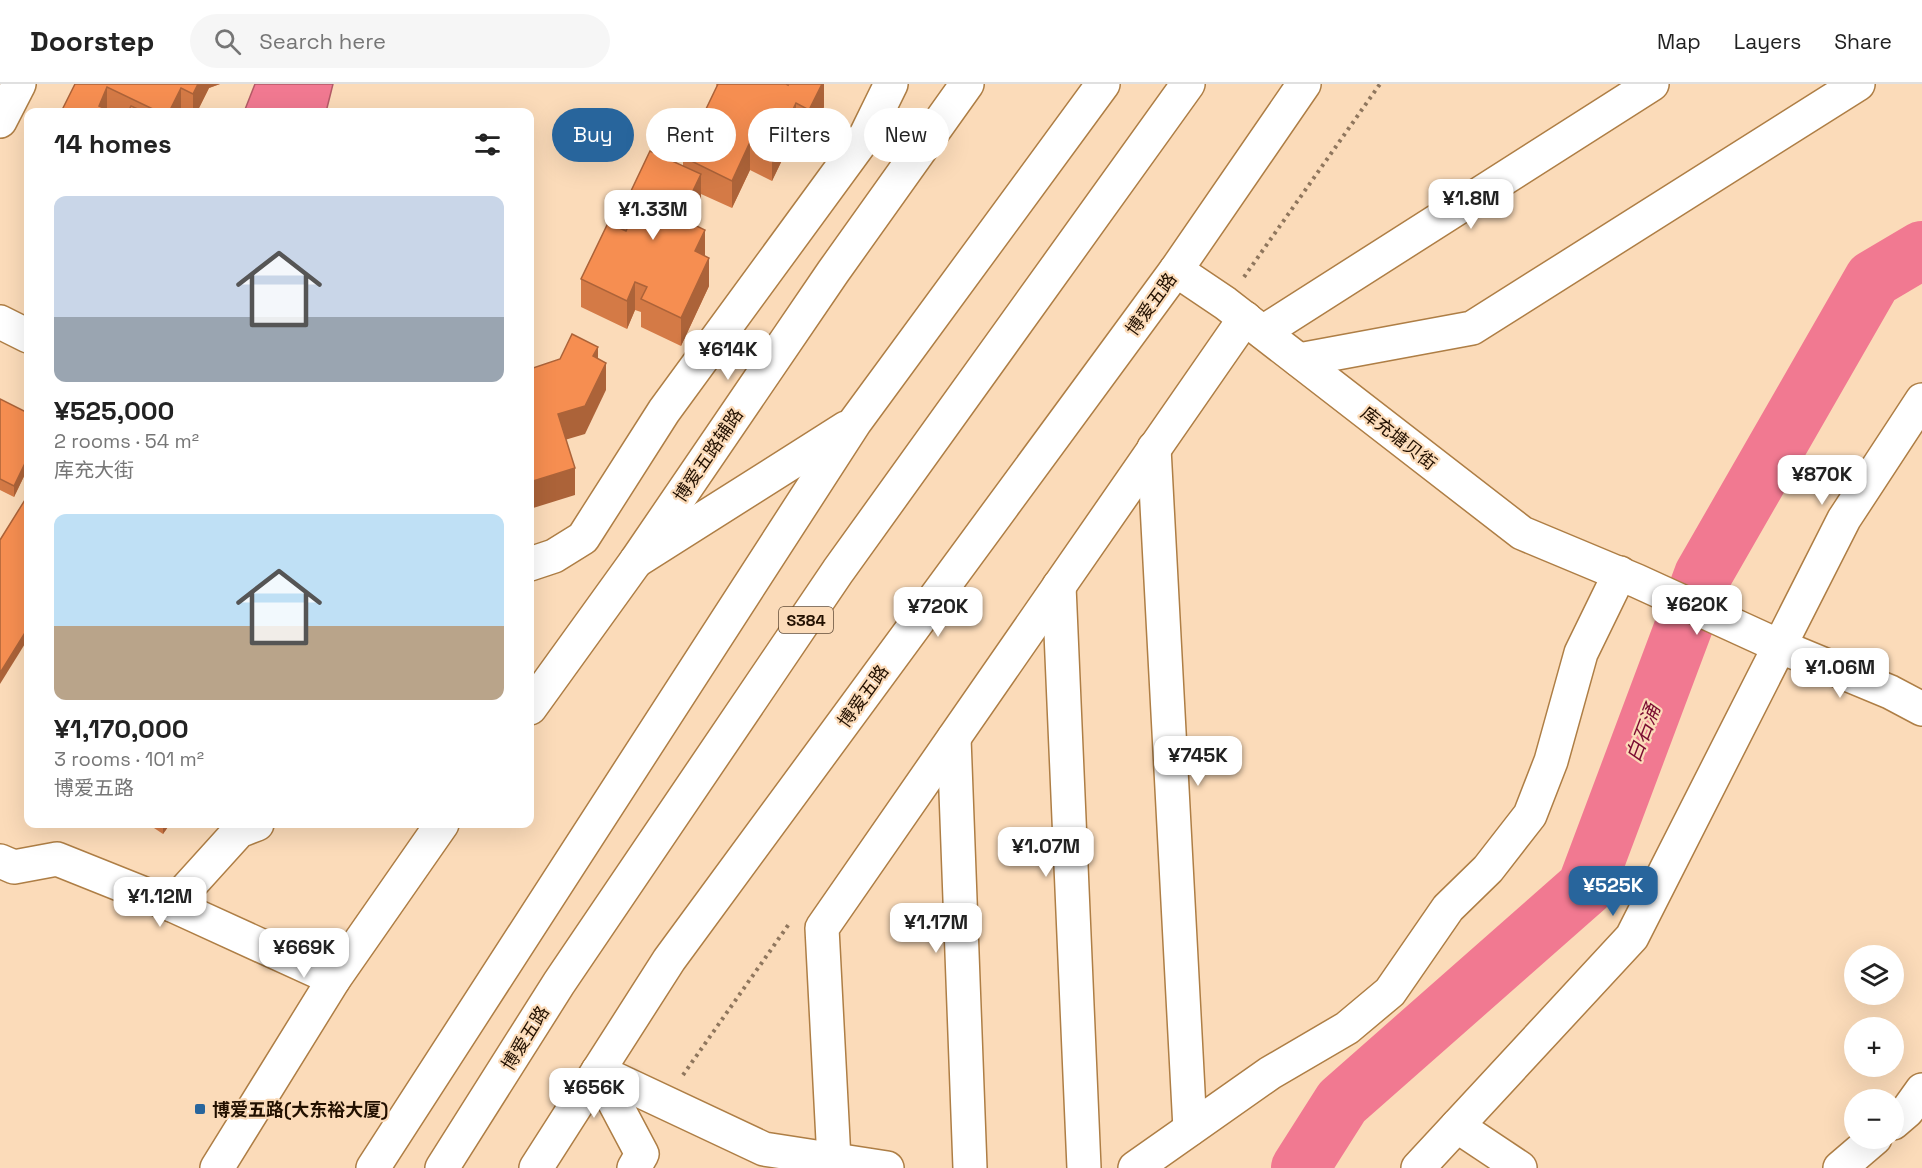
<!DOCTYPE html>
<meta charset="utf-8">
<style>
body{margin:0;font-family:"Space Grotesk","Noto Sans SC",sans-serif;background:#f6f6f6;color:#222;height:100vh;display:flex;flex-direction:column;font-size:22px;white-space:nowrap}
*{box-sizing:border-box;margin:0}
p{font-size:20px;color:#767676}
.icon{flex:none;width:33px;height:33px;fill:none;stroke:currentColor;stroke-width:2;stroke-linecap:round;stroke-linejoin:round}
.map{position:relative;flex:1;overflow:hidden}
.panel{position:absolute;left:24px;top:24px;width:510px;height:720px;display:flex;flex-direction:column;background:#fff;border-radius:12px;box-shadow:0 6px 24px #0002}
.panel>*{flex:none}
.banner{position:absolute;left:552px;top:24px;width:570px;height:54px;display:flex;gap:12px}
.fabs{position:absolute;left:1844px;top:861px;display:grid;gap:12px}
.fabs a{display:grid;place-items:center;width:60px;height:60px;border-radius:50%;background:#fff;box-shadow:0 6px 24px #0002;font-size:30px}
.price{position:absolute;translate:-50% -51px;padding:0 14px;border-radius:12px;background:#fff;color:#222;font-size:20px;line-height:39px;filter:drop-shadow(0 2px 3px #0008)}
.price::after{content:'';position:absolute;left:50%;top:36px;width:18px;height:14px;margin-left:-9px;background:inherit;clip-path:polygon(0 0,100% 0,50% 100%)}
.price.selected{background:#28659c;color:#fff}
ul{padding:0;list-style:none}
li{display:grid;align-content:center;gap:12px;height:318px;padding:0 30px}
li span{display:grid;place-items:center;height:186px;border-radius:12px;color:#555}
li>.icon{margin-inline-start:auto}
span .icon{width:108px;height:108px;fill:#fffc;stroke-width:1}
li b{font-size:26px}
h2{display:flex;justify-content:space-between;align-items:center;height:72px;padding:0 30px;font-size:26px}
.pill{padding:0 21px;border-radius:27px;background:#fff;box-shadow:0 6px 24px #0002;font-size:21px;line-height:54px}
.pill.selected{background:#28659c;color:#fff}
header{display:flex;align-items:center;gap:36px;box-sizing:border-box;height:84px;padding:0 30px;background:#fff;border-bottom:2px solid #e0e0e0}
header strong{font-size:28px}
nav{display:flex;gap:33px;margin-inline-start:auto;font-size:21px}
.search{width:420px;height:54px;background:#f6f6f6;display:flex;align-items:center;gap:15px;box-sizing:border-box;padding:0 21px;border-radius:33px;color:#767676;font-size:22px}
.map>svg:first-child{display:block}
.water{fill:#f17991;stroke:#b35a66;stroke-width:1.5}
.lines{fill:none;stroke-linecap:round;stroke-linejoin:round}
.river{stroke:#f17991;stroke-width:58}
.minor-casing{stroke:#ae7e45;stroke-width:36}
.tertiary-casing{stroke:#ae7e45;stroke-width:36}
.trunk-casing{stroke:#ae7e45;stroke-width:36}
.path{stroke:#8f765d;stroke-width:4;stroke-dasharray:3 4.5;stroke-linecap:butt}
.minor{stroke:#fff;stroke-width:33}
.tertiary{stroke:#fff;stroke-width:33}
.trunk{stroke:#fff;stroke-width:33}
.wall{fill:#d47a46}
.shaded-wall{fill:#ac6339}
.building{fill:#f68e51;stroke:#ac6339;stroke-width:1.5}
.poi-dot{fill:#28659c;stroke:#fbdbb9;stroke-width:2}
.labels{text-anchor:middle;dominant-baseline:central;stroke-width:4.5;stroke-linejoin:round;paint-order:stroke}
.shield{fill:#fbdbb9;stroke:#634d38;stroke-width:1.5}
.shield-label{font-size:16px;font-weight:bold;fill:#221000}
.street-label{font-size:18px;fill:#221000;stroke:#fbdbb9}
.poi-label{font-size:18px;font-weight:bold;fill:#221000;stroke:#fbdbb9;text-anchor:start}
.water-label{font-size:20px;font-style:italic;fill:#7a0b31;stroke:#fbdbb9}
</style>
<header>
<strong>Doorstep</strong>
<div class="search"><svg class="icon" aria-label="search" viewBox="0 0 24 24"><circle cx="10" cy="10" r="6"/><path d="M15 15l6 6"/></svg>Search here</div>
<nav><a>Map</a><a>Layers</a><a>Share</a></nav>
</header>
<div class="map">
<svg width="1922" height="1084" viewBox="0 0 1922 1084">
<rect width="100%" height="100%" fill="#fbdbb9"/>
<polygon class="water" points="255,0 333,0 326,28 244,28"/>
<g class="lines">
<polyline class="river" points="1300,1084 1342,1018 1586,803 1703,491 1873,195 1922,166"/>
<g class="minor-casing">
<g id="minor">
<polyline points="0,37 19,0"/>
<polyline points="1176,186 1225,219 1522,449 1637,497 1779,562 1890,608 1922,625"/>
<polyline points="0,238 28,252"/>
<polyline points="1263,248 1652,0"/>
<polyline points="1299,276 1472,244 1858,0"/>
<polyline points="1154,364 1190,1045"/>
<polyline points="530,480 554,472 583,454 664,327 866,51 891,0"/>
<polyline points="1059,502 1084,1084"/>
<polyline points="954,654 970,1084"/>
<polyline points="0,777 14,783 57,775 172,821 334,895"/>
<polyline points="172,821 239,747 257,740"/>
<polyline points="598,987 764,1065 887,1084"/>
<polyline points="598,987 642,1070 634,1084"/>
<polyline points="1893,1039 1907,1027 1922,1006"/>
<polyline points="1457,1042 1520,1084"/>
<polyline points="834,1076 822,844 1245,234"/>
<polyline points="1135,1084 1270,989 1347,944 1390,908 1448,824 1488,785 1530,731 1551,677 1581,569 1620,489"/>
<polyline points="1418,1084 1632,853 1844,435 1922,316"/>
<polyline points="1840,1084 1875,1054"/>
</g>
</g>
<g class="tertiary-casing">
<g id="tertiary">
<polyline points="530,624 636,477 833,188 967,0"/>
<polyline points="217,1084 334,895 442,740"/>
<polyline points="536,1084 669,876 1176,186 1304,0"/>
</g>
</g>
<g class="trunk-casing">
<g id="trunk">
<polyline points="636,477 846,344"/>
<polyline points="373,1084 855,338 1103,0"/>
<polyline points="442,1084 559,899 838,487 1188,0"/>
</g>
</g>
<g class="path">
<polyline points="1244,193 1380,0"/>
<polyline points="683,991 789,840"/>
</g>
<use href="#minor" class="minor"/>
<use href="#tertiary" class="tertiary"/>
<use href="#trunk" class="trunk"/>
</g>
<g class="wall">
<polygon points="75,0 220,0 209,4 197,28 61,28"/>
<polygon points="716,0 786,0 788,1 824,0 824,23 809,53 796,47 772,97 750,86 732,124 701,110 701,118 690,139 705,172 709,202 681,262 641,243 641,228 635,226 627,245 581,223 581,195 622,146 622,126 683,82 683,73 717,3"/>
<polygon points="28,79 28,112 26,111 26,83"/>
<polygon points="0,315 28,329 28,384 14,413 0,406"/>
<polygon points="148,740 170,740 163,750"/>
</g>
<g class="shaded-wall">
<polygon points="198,0 220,0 209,4 197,28 193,28 193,10"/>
<polygon points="822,0 824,0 824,23 809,53 809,26"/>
<polygon points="107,3 107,28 99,22"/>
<polygon points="181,4 181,28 169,28"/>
<polygon points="796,19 796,47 772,97 772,69"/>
<polygon points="750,58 750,86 732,124 732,97"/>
<polygon points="701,90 701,118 680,162 680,134"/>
<polygon points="705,146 705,174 695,167"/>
<polygon points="709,174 709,202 681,262 681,234"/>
<polygon points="635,198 635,226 627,245 627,217"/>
<polygon points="598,263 598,291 593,272"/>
<polygon points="606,279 606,306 585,350 558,358 558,330"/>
<polygon points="28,373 28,384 14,413 14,402"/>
<polygon points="575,384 575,411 530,425 530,398"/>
<polygon points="28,544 28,555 0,600 0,589"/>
<polygon points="163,740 170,740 163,750"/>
</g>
<g class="building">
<polygon points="75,0 198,0 193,10 181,4 169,28 159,28 107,3 99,22 113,28 61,28"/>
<polygon points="718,0 786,0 788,1 788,0 822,0 809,26 796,19 772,69 750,58 732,97 683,73"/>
<polygon points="131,22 144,28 128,28"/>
<polygon points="650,67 701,90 680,134 705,146 695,167 709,174 681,234 641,215 647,203 635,198 627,217 581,195 608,139 626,147 633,132 622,126"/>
<polygon points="572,250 598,263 593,272 606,279 585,322 558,330 575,384 530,398 530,285 560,275"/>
<polygon points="0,315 28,329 28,373 14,402 0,395"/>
<polygon points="28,411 28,544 0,589 0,456"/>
</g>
<rect class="poi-dot" x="194" y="1019" width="12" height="12" rx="3"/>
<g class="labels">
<rect class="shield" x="779" y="523" width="54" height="26" rx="4.5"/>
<g class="shield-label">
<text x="806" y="536">S384</text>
</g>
<g class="street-label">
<text transform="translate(1151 220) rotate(-54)">博爱五路</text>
<text transform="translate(1399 354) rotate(38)">库充塘贝街</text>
<text transform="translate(708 371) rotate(-56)">博爱五路辅路</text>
<text transform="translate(863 612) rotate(-54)">博爱五路</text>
<text transform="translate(525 954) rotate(-58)">博爱五路</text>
</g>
<g class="poi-label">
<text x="212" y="1025">博爱五路(大东裕大厦)</text>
</g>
<g class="water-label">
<text transform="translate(1643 649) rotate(-69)">白石涌</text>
</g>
</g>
</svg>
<div class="fabs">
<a><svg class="icon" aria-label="layers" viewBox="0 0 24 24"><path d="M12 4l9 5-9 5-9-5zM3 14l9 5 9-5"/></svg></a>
<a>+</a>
<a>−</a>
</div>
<b class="price" style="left:1471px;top:146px">¥1.8M</b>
<b class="price" style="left:653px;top:157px">¥1.33M</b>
<b class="price" style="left:728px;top:297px">¥614K</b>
<b class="price" style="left:1822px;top:422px">¥870K</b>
<b class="price" style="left:1697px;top:552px">¥620K</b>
<b class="price" style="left:938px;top:554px">¥720K</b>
<b class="price" style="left:1840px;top:615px">¥1.06M</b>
<b class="price" style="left:1198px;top:703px">¥745K</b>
<b class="price" style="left:1046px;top:794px">¥1.07M</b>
<b class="price selected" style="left:1613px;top:833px">¥525K</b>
<b class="price" style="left:160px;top:844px">¥1.12M</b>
<b class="price" style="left:936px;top:870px">¥1.17M</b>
<b class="price" style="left:304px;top:895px">¥669K</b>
<b class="price" style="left:594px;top:1035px">¥656K</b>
<div class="banner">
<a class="pill selected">Buy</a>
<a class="pill">Rent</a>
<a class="pill">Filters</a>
<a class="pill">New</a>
</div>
<section class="panel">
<h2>14 homes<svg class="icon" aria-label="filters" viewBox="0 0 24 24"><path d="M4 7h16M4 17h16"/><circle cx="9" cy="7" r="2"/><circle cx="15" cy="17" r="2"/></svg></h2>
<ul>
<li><span style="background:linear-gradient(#c9d6e8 65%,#9aa5b1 0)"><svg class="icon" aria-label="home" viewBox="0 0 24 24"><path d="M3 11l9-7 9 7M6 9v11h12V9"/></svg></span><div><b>¥525,000</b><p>2 rooms · 54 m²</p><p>库充大街</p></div></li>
<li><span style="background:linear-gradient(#bfe0f5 60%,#b9a48a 0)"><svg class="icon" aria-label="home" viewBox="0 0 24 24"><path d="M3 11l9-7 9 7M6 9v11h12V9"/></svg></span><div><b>¥1,170,000</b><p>3 rooms · 101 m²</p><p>博爱五路</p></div></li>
</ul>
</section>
</div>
